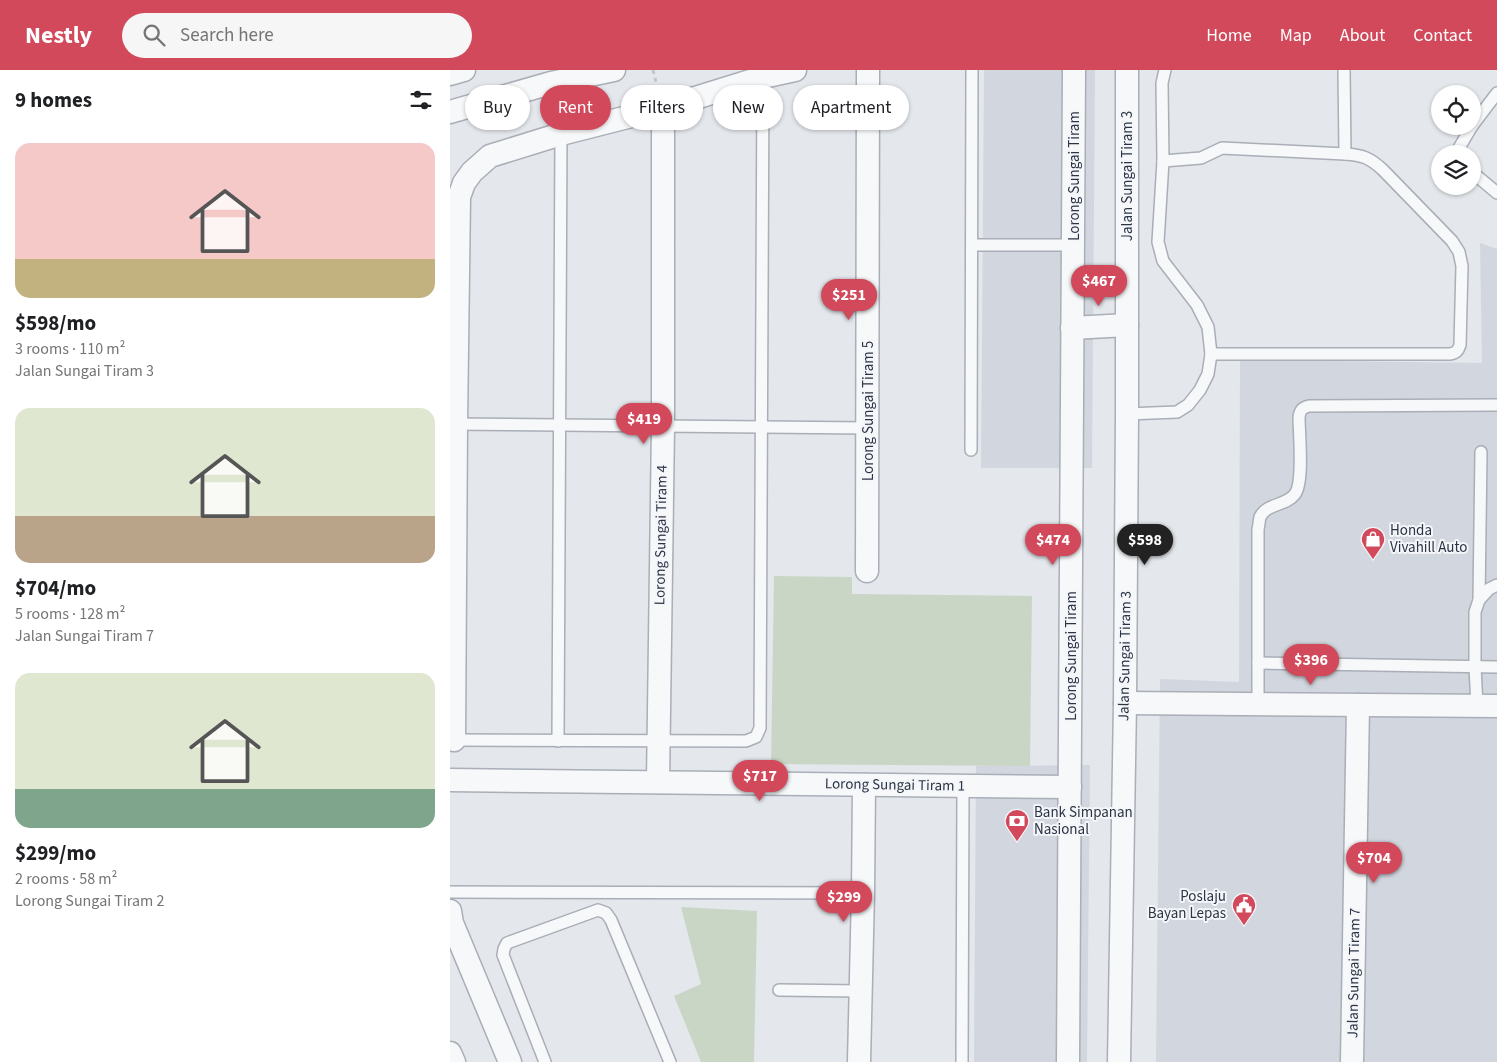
<!DOCTYPE html>
<meta charset="utf-8">
<style>
body{margin:0;font-family:"Source Sans 3",sans-serif;background:#f6f6f6;color:#202124;height:100vh;display:flex;flex-direction:column;font-size:19px;white-space:nowrap}
*{box-sizing:border-box;margin:0}
p{font-size:16px;color:#757577}
.icon{flex:none;width:28px;height:28px;fill:none;stroke:currentColor;stroke-width:2;stroke-linecap:round;stroke-linejoin:round}
.map{position:relative;flex:1;overflow:hidden}
.details{display:flex;flex-direction:column;background:#fff;width:450px}
.details>*{flex:none}
.banner{position:absolute;left:15px;top:15px;width:475px;height:45px;display:flex;gap:10px}
.tools{position:absolute;left:981px;top:15px;display:grid;gap:10px}
.tools a{display:grid;place-items:center;width:50px;height:50px;border-radius:50%;background:#fff;box-shadow:0 1px 4px #0004;font-size:25px}
.price{position:absolute;translate:-50% -42px;padding:0 11px;border-radius:18px;background:#d1495b;color:#fff;font-size:16px;line-height:32px;filter:drop-shadow(0 1px 2px #0008)}
.price::after{content:'';position:absolute;left:50%;top:30px;width:15px;height:11px;margin-left:-8px;background:inherit;clip-path:polygon(0 0,100% 0,50% 100%)}
.price.current{background:#222;color:#fff}
ul{padding:0;list-style:none}
li{display:grid;align-content:center;gap:10px;height:265px;padding:0 15px}
li span{display:grid;place-items:center;height:155px;border-radius:15px;color:#555}
li>.icon{margin-inline-start:auto}
span .icon{width:90px;height:90px;fill:#fffc;stroke-width:1}
li b{font-size:21px}
h2{display:flex;justify-content:space-between;align-items:center;height:60px;padding:0 15px;font-size:21px}
.tag{padding:0 18px;border-radius:22px;background:#fff;box-shadow:0 1px 4px #0004;font-size:18px;line-height:45px}
.tag.current{background:#d1495b;color:#fff}
header{display:flex;align-items:center;gap:30px;box-sizing:border-box;height:70px;padding:0 25px;background:#d1495b;color:#fff}
header strong{font-size:24px}
nav{display:flex;gap:28px;margin-inline-start:auto;font-size:18px}
.search{width:350px;height:45px;background:#f6f6f6;display:flex;align-items:center;gap:12px;box-sizing:border-box;padding:0 18px;border-radius:28px;color:#757577;font-size:19px}
main{display:flex;flex:1;min-height:0}
.map>svg:first-child{display:block}
.built{fill:#d2d6de}
.green{fill:#c9d6c5}
.lines{fill:none;stroke-linecap:round;stroke-linejoin:round}
.service-casing{stroke:#a9aeb7;stroke-width:14}
.minor-casing{stroke:#a9aeb7;stroke-width:25}
.path{stroke:#c2c5cb;stroke-width:3;stroke-dasharray:4 4;stroke-linecap:butt}
.service{stroke:#f7f8fa;stroke-width:11}
.minor{stroke:#f7f8fa;stroke-width:22}
.labels{text-anchor:middle;dominant-baseline:central;stroke-width:4;stroke-linejoin:round;paint-order:stroke}
.street-label{font-size:15px;fill:#2b3445;stroke:#f4f6f9}
.poi-label{font-size:15px;fill:#2b3445;stroke:#f4f6f9;text-anchor:start}
</style>
<header>
<strong>Nestly</strong>
<div class="search"><svg class="icon" aria-label="search" viewBox="0 0 24 24"><circle cx="10" cy="10" r="6"/><path d="M15 15l6 6"/></svg>Search here</div>
<nav><a>Home</a><a>Map</a><a>About</a><a>Contact</a></nav>
</header>
<main>
<section class="details">
<h2>9 homes<svg class="icon" aria-label="filters" viewBox="0 0 24 24"><path d="M4 7h16M4 17h16"/><circle cx="9" cy="7" r="2"/><circle cx="15" cy="17" r="2"/></svg></h2>
<ul>
<li><span style="background:linear-gradient(#f6c9c9 75%,#c2b280 0)"><svg class="icon" aria-label="home" viewBox="0 0 24 24"><path d="M3 11l9-7 9 7M6 9v11h12V9"/></svg></span><div><b>$598/mo</b><p>3 rooms · 110 m²</p><p>Jalan Sungai Tiram 3</p></div></li>
<li><span style="background:linear-gradient(#dfe7d0 70%,#b9a48a 0)"><svg class="icon" aria-label="home" viewBox="0 0 24 24"><path d="M3 11l9-7 9 7M6 9v11h12V9"/></svg></span><div><b>$704/mo</b><p>5 rooms · 128 m²</p><p>Jalan Sungai Tiram 7</p></div></li>
<li><span style="background:linear-gradient(#dfe7d0 75%,#7fa58c 0)"><svg class="icon" aria-label="home" viewBox="0 0 24 24"><path d="M3 11l9-7 9 7M6 9v11h12V9"/></svg></span><div><b>$299/mo</b><p>2 rooms · 58 m²</p><p>Lorong Sungai Tiram 2</p></div></li>
</ul>
</section>
<div class="map">
<svg width="1047" height="992" viewBox="0 0 1047 992">
<rect width="100%" height="100%" fill="#e4e7ec"/>
<g class="built">
<polygon points="534,0 645,0 642,398 531,398"/>
<polygon points="1030,173 1047,179 1047,992 706,992 710,609 789,612 790,290 1032,293"/>
<polygon points="640,695 637,992 524,992 526,696"/>
</g>
<g class="green">
<polygon points="324,506 402,507 402,524 582,526 580,696 321,694"/>
<polygon points="231,837 307,841 304,992 251,992 224,926 251,914"/>
</g>
<g class="lines">
<g class="service-casing">
<g id="service">
<polyline points="1022,56 1047,23"/>
<polyline points="1009,84 1009,78 1022,56"/>
<polyline points="713,91 751,88 772,78 895,84"/>
<polyline points="1022,102 1047,123"/>
<polyline points="522,175 623,175"/>
<path d="M 761,284 L 1000,284 C 1006,283 1008,281 1010,275 L 1012,196 L 1009,182 L 1002,171 L 933,100 C 920,88 913,85 895,84 L 894,0"/>
<polyline points="677,344 727,342 738,335 750,320 758,304 761,284 758,257 747,235 713,191 708,172 713,91 712,13 715,0"/>
<polyline points="2,354 418,358"/>
<polyline points="521,380 522,0"/>
<polyline points="1029,530 1031,382"/>
<polyline points="808,593 1047,597"/>
<path d="M 808,634 L 808,459 C 809,456 809,451 810,447 C 817,433 836,436 845,424 C 854,412 849,363 849,347 C 850,340 852,338 859,336 L 1047,335"/>
<polyline points="1027,636 1025,597 1025,542 1029,530 1039,519 1047,515"/>
<polyline points="1,670 296,671 306,667 310,658 313,7"/>
<polyline points="108,671 111,64"/>
<polyline points="0,822 413,823"/>
<polyline points="329,920 411,921"/>
<polyline points="95,992 53,885 54,879 57,873 148,840 156,843 161,850 220,992"/>
<polyline points="512,992 513,716"/>
</g>
</g>
<g class="minor-casing">
<g id="minor">
<polyline points="0,4 14,0"/>
<polyline points="0,42 101,13 164,0"/>
<polyline points="622,258 677,255"/>
<polyline points="417,501 418,0"/>
<polyline points="675,633 1047,636"/>
<polyline points="4,670 6,354 9,127 14,113 22,102 40,86 111,64 213,38 313,7 345,0"/>
<polyline points="0,710 620,717"/>
<polyline points="208,712 213,356 213,38"/>
<polyline points="0,841 2,853 60,992"/>
<polyline points="0,983 4,992"/>
<polyline points="409,992 413,823 414,715"/>
<polyline points="618,992 624,0"/>
<polyline points="669,992 675,633 677,344 677,0"/>
<polyline points="902,992 908,635"/>
</g>
</g>
<polyline class="path" points="203,0 207,16"/>
<use href="#service" class="service"/>
<use href="#minor" class="minor"/>
</g>
<defs>
<g id="shop-pin" transform="scale(1.25)"><path d="M0 17L-7.5 6A9.5 9.5 0 1 1 7.5 6Z" fill="#d1495b" stroke="#f4f6f9"/><path d="M-5-2.5h2.3a2.7 3.5 0 0 1 5.4 0H5L5.5 6h-11ZM-1.5-2.5h3a1.5 2.3 0 0 0-3 0Z" fill="#fff"/></g>
<g id="bank-pin" transform="scale(1.25)"><path d="M0 17L-7.5 6A9.5 9.5 0 1 1 7.5 6Z" fill="#d1495b" stroke="#f4f6f9"/><path d="M-6-4H6V4H-6ZM0-2.3a2.3 2.3 0 1 0 0 4.6a2.3 2.3 0 1 0 0-4.6Z" fill="#fff"/></g>
<g id="civic-pin" transform="scale(1.25)"><path d="M0 17L-7.5 6A9.5 9.5 0 1 1 7.5 6Z" fill="#d1495b" stroke="#f4f6f9"/><path d="M-.6-6.5H3V-4.5H.6V-3L4-1V1h2V6H-6V1h2V-1L-.6-3ZM-1.2 2.5V6h2.4V2.5Z" fill="#fff"/></g>
</defs>
<g fill-rule="evenodd">
<use href="#shop-pin" x="923" y="469"/>
<use href="#bank-pin" x="567" y="751"/>
<use href="#civic-pin" x="794" y="835"/>
</g>
<g class="labels">
<g class="street-label">
<text transform="translate(624 106) rotate(-90)">Lorong Sungai Tiram</text>
<text transform="translate(677 106) rotate(-90)">Jalan Sungai Tiram 3</text>
<text transform="translate(418 341) rotate(-90)">Lorong Sungai Tiram 5</text>
<text transform="translate(211 465) rotate(-89)">Lorong Sungai Tiram 4</text>
<text transform="translate(621 586) rotate(-90)">Lorong Sungai Tiram</text>
<text transform="translate(675 586) rotate(-89)">Jalan Sungai Tiram 3</text>
<text transform="translate(445 715) rotate(1)">Lorong Sungai Tiram 1</text>
<text transform="translate(904 903) rotate(-89)">Jalan Sungai Tiram 7</text>
</g>
<g class="poi-label">
<text x="940" y="460">Honda<tspan x="940" dy="17">Vivahill Auto</tspan></text>
<text x="584" y="742">Bank Simpanan<tspan x="584" dy="17">Nasional</tspan></text>
<text x="776" y="826" text-anchor="end">Poslaju<tspan x="776" dy="17">Bayan Lepas</tspan></text>
</g>
</g>
</svg>
<div class="tools">
<a><svg class="icon" aria-label="locate" viewBox="0 0 24 24"><circle cx="12" cy="12" r="6"/><path d="M12 2v4M12 18v4M2 12h4M18 12h4"/></svg></a>
<a><svg class="icon" aria-label="layers" viewBox="0 0 24 24"><path d="M12 4l9 5-9 5-9-5zM3 14l9 5 9-5"/></svg></a>
</div>
<b class="price" style="left:649px;top:237px">$467</b>
<b class="price" style="left:399px;top:251px">$251</b>
<b class="price" style="left:194px;top:375px">$419</b>
<b class="price" style="left:603px;top:496px">$474</b>
<b class="price current" style="left:695px;top:496px">$598</b>
<b class="price" style="left:861px;top:616px">$396</b>
<b class="price" style="left:310px;top:732px">$717</b>
<b class="price" style="left:924px;top:814px">$704</b>
<b class="price" style="left:394px;top:853px">$299</b>
<div class="banner">
<a class="tag">Buy</a>
<a class="tag current">Rent</a>
<a class="tag">Filters</a>
<a class="tag">New</a>
<a class="tag">Apartment</a>
</div>
</div>
</main>
